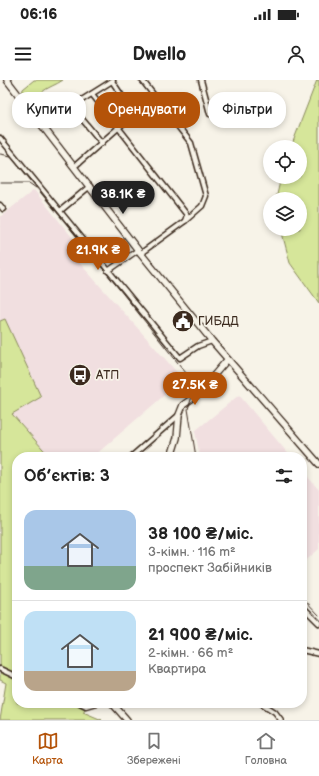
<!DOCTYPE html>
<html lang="uk">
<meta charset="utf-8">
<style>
body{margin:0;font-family:"Balsamiq Sans",sans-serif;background:#f6f6f6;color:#222;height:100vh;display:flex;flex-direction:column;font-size:15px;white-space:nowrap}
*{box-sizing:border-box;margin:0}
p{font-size:13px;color:#767676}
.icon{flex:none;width:22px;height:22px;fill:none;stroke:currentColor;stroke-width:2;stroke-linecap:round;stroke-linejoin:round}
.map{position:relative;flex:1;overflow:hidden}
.sheet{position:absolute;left:12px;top:372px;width:295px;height:256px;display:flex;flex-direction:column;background:#fff;border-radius:16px;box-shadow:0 2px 6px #0003}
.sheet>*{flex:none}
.guide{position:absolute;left:12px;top:12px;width:295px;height:36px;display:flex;gap:8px}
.fabs{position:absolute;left:263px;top:60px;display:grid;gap:8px}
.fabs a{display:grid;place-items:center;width:44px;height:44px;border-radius:50%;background:#fff;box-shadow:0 2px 6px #0003;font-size:20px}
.price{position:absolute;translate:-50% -34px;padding:0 9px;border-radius:14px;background:#b45309;color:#fff;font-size:13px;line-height:26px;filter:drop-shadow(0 1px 2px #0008)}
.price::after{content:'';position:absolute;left:50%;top:24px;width:12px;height:9px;margin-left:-6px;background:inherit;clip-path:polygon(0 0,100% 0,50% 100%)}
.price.current{background:#222;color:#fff}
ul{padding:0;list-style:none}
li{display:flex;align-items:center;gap:12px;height:100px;padding:0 12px}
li+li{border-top:1px solid #e0e0e0}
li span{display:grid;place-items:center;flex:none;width:112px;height:80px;border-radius:12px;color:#555}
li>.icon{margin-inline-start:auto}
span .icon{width:48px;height:48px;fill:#fffc;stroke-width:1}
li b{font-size:17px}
h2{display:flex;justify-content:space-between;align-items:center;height:48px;padding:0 12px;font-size:17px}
.pill{padding:0 14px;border-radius:16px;background:#fff;box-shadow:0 2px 6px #0003;font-size:14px;line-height:36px}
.pill.current{background:#b45309;color:#fff}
.status{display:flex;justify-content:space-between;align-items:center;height:28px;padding:0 20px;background:#fff;direction:ltr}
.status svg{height:11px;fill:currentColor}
header{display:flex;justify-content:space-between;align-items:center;height:52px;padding:0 12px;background:#fff;font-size:18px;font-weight:600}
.dock{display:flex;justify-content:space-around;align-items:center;height:56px;border-top:1px solid #e0e0e0;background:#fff;font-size:11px;color:#767676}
.dock a{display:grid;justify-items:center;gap:2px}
.dock .current{color:#b45309}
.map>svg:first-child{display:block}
.built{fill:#f1dfe0}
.green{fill:#d6e69a;stroke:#88885c}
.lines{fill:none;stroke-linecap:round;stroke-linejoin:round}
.street-casing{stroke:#3b2a1e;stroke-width:7}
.secondary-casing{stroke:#3b2a1e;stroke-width:8}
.street{stroke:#f7f3e8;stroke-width:4}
.secondary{stroke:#f7f3e8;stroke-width:5.5}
.tram{stroke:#3b2a1e;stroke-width:1}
.labels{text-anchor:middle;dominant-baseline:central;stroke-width:3.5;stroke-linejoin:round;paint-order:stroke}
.poi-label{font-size:12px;fill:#3b2a1e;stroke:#f7f3e8;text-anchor:start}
</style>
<div class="status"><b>06:16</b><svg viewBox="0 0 49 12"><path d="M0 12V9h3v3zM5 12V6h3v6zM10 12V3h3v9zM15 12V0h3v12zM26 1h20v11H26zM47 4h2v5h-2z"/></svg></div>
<header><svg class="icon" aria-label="menu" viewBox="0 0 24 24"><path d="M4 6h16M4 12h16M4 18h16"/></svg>Dwello<svg class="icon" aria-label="person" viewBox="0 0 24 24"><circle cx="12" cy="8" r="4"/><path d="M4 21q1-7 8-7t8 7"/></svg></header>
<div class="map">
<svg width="319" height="640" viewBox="0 0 319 640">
<rect width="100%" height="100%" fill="#f7f3e8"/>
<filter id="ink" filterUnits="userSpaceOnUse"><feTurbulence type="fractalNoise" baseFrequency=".025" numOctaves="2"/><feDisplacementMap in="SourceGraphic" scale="8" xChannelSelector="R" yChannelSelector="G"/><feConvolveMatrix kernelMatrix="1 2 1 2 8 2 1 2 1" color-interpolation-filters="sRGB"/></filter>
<g filter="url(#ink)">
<g class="built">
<polygon points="34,110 84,172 76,179 183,299 93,377 50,377 12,334 5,239 0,241 0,137"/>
<polygon points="239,315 291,377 200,377 195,351"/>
<polygon points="302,390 319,410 319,469 302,484"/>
</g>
<g class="green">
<path d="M 34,0 L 63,0 C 56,5 48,7 42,12 L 47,16 L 41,22 L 51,36 L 44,41 L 22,13 L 23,9 Z"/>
<polygon points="317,0 319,0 319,223 290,183 281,149 300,149 300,119 276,119 281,97 300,97 300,67 291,67"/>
<polygon points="5,239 41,317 12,334 50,377 17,377 17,623 89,623 83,632 102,640 0,640 6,603 0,600 0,241"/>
</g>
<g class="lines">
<g class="street-casing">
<g id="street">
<polyline points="142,0 191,63 206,116 202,126 185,141"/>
<polyline points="201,0 210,34"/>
<polyline points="92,14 187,135 185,141 141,173"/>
<polyline points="72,27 102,63"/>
<polyline points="42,45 112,1"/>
<polyline points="0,58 180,278 198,266 212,261"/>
<polyline points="75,86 134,34 112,1 113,0"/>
<polyline points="0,125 3,129"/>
<polyline points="60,131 90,106"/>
<polyline points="108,191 138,170"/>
<polyline points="131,377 179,335"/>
<polyline points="302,526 319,543"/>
<polyline points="302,570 319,574"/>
<polyline points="0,589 17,597"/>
<polyline points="80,623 86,626 96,623"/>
<polyline points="261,623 275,632 281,640"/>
</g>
</g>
<g class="secondary-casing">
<g id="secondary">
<polyline points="7,0 138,170 212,261 319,384"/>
<polyline points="171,377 177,358 179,335 183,325 197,315 227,280"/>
<polyline points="112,623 127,640"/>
</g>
</g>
<use href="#street" class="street"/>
<use href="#secondary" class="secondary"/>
<g class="tram">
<polyline points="0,74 11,76 37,106 194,303 195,307 188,329 196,377"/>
<polyline points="0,103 29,103 36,108"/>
<polyline points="302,517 319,535"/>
</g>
</g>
</g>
<defs>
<g id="civic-disc" transform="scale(1.15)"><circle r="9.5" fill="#3b2a1e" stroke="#f7f3e8"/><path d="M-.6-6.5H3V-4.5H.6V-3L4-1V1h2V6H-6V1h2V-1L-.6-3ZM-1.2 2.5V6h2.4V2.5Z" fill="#fff"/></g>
<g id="bus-disc" transform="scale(1.15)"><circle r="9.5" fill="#3b2a1e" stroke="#f7f3e8"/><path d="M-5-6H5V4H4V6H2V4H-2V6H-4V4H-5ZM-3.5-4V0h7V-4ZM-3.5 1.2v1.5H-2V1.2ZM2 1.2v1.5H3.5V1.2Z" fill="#fff"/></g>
</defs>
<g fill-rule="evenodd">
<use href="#civic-disc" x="183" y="241"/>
<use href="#bus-disc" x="80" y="295"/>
</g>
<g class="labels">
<g class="poi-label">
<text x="198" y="241">ГИБДД</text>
<text x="96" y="295">АТП</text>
</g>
</g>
</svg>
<div class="fabs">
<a><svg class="icon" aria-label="locate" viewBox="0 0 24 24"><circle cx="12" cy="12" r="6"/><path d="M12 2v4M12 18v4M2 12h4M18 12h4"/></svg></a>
<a><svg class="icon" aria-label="layers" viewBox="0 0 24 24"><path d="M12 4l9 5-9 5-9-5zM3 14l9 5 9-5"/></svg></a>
</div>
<b class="price current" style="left:123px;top:135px">38.1K ₴</b>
<b class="price" style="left:98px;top:191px">21.9K ₴</b>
<b class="price" style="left:195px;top:326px">27.5K ₴</b>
<div class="guide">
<a class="pill">Купити</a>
<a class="pill current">Орендувати</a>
<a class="pill">Фільтри</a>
</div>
<section class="sheet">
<h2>Об’єктів: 3<svg class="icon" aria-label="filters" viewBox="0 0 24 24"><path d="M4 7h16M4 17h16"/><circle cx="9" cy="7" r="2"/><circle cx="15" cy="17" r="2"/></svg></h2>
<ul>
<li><span style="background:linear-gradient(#a9c7e8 70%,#7fa58c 0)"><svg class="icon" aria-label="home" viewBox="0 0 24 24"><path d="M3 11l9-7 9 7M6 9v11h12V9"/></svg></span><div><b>38 100 ₴/міс.</b><p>3-кімн. · 116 m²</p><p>проспект Забійників</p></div></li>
<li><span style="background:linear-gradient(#bfe0f5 75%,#b9a48a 0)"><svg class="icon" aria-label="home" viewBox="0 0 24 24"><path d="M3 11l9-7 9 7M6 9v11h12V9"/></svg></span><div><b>21 900 ₴/міс.</b><p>2-кімн. · 66 m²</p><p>Квартира</p></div></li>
</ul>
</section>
</div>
<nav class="dock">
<a class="current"><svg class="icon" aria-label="map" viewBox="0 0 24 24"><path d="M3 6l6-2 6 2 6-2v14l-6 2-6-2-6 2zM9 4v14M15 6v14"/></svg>Карта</a>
<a><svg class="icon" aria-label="saved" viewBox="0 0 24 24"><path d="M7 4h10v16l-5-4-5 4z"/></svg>Збережені</a>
<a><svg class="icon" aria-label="home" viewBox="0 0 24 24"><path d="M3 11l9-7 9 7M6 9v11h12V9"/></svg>Головна</a>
</nav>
